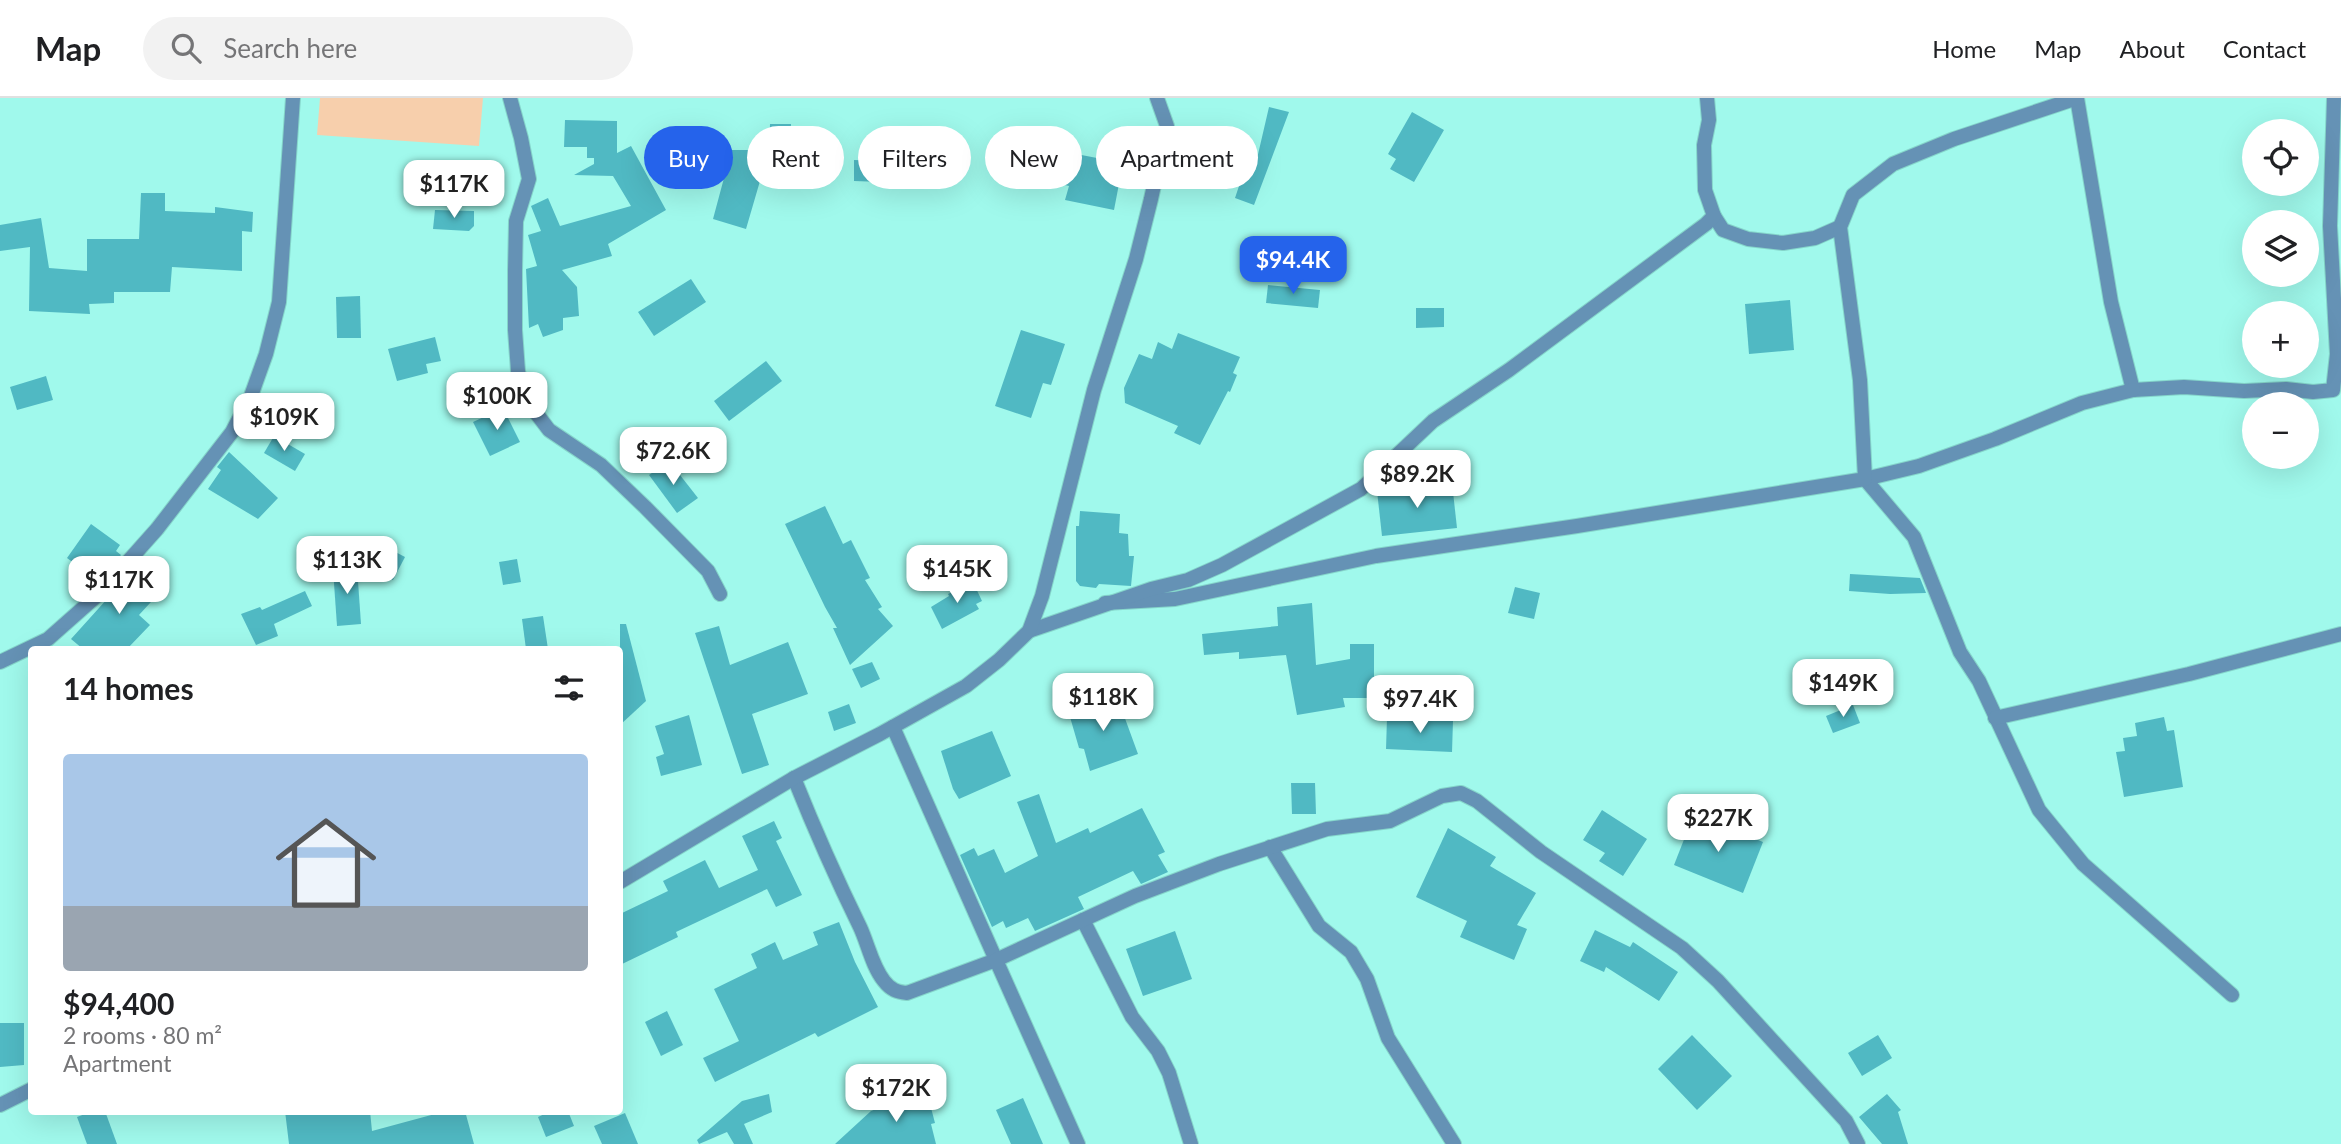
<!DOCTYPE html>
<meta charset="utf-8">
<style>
body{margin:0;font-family:Lato,sans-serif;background:#f2f2f2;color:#202124;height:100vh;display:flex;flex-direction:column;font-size:26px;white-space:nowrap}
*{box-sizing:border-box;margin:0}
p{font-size:23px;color:#757577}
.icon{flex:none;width:38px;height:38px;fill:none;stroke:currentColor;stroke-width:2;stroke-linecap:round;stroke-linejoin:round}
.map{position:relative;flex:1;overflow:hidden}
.drawer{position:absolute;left:28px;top:548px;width:595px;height:469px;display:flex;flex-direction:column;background:#fff;border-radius:7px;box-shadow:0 7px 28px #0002}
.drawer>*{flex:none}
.banner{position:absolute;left:644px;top:28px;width:665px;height:63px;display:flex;gap:14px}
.tools{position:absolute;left:2242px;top:21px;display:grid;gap:14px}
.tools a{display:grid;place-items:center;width:77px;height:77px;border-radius:50%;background:#fff;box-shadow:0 7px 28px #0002;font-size:35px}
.price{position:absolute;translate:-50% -60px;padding:0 16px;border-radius:14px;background:#fff;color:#222;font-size:23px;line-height:46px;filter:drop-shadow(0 2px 4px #0008)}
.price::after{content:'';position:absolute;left:50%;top:42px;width:21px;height:16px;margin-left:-10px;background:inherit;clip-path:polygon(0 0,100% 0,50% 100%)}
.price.selected{background:#2563eb;color:#fff}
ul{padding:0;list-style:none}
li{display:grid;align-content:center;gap:14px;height:371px;padding:0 35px}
li span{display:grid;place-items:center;height:217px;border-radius:7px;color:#555}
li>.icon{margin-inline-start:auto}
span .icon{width:126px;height:126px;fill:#fffc;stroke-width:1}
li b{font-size:30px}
h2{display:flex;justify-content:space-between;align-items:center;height:84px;padding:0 35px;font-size:30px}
.tag{padding:0 24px;border-radius:32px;background:#fff;box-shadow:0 7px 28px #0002;font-size:24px;line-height:63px}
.tag.selected{background:#2563eb;color:#fff}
header{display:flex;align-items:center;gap:42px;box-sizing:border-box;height:98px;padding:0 35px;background:#fff;border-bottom:2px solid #e0e0e0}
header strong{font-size:33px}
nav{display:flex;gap:38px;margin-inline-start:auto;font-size:24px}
.search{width:490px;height:63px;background:#f2f2f2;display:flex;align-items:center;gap:18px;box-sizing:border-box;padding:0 24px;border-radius:38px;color:#757577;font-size:26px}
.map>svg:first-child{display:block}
.green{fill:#f7cfac}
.building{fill:#50b9c3}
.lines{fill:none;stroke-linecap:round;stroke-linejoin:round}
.minor-casing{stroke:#85d5ca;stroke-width:16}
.minor{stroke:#6592b5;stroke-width:14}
</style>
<header>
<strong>Map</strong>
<div class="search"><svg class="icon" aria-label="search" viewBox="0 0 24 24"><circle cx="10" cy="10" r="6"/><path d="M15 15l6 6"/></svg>Search here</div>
<nav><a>Home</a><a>Map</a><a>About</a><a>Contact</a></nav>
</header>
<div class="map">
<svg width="2341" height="1046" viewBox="0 0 2341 1046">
<rect width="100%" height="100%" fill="#a0f9ec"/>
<polygon class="green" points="320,0 483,0 479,48 317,37"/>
<g class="building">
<polygon points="1269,9 1289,14 1254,107 1235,100 1239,88 1205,77 1215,50 1256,65"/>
<polygon points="1412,14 1444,32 1414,84 1390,71 1396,61 1388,56"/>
<polygon points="565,22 617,23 617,55 631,48 666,112 608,146 612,158 562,172 577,189 579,218 563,220 563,232 543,239 538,226 529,230 526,171 537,168 528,137 541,133 531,108 548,100 560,128 631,108 613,78 574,77 594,66 594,60 587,60 587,49 564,49"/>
<polygon points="770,26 791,26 789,84 760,83 746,131 713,121 724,80 725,52 769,52"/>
<polygon points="1071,55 1123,65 1114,112 1065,102 1069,88 1065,87"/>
<polygon points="854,62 884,63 882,84 854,83"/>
<polygon points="141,95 165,95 165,113 215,115 215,109 253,114 252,134 242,133 242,173 172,169 170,194 114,194 114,205 89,206 90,216 29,213 30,149 0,153 0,127 41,120 49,170 87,173 87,141 139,141"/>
<polygon points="435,112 474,113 474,128 469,133 433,131"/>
<polygon points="691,181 706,204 654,238 638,214"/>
<polygon points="1268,187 1320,192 1318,210 1266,205"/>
<polygon points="360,198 361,240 337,240 336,199"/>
<polygon points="1790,202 1794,252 1749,256 1745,206"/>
<polygon points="1416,210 1444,210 1444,229 1416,230"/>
<polygon points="1021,232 1065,246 1051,287 1043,285 1031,320 995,308"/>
<polygon points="1178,235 1240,259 1233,275 1237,277 1230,294 1228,293 1200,347 1174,335 1178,328 1125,305 1124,290 1139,256 1152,261 1158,244 1172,251"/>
<polygon points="435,239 441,263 426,266 428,275 397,283 388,251"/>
<polygon points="766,263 782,283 729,323 714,303"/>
<polygon points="46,278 53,302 17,312 10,289"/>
<polygon points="503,310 520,344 490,358 473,324"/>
<polygon points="274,338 305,356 295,373 264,355"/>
<polygon points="229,354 278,400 258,421 208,391 221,372 217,369"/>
<polygon points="669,363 698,400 677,415 649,377"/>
<polygon points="1452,385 1457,430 1382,438 1377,393"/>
<polygon points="825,408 843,446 851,442 870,480 865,482 882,509 878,511 893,528 850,567 833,530 837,530 825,509 785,426"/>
<polygon points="1080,413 1120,416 1119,435 1128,436 1129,458 1134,458 1131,488 1099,486 1096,490 1080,488 1076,483 1076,428 1079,428"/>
<polygon points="91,426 120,447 116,453 121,457 98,483 67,460"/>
<polygon points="386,449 405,459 393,482 374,472"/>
<polygon points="517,461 521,484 503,487 499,464"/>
<polygon points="357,469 361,526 337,528 333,471"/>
<polygon points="135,470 161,493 139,517 150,527 127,551 83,551 71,541"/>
<polygon points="1850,476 1920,480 1926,495 1890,496 1849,493"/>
<polygon points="973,484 982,503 976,506 979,511 942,531 931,509 949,498 948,496"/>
<polygon points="1515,489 1540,495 1534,521 1508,515"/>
<polygon points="305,493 312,508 274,526 278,538 256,547 241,516 260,509 262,512"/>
<polygon points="1312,505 1316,567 1350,561 1350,546 1374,546 1374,600 1343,600 1345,609 1297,617 1286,557 1239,561 1239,554 1204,557 1202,536 1278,528 1277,509"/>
<polygon points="543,518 548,551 526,551 522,521"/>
<polygon points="620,526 626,526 646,603 620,627"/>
<polygon points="719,528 730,567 788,544 808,596 752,616 769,667 742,676 695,535"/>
<polygon points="872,564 880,581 861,590 852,571"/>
<polygon points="1108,599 1119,604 1138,656 1090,673 1084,651 1079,650 1070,619 1076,617 1074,610"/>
<polygon points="849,606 856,625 834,633 828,614"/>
<polygon points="1853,607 1860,625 1833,635 1826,618"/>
<polygon points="689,617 702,667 661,678 656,659 664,656 655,628"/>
<polygon points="2164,619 2167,633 2174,632 2183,689 2124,699 2116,654 2125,653 2123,640 2137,638 2135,625"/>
<polygon points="1387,620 1453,622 1452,654 1386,651"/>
<polygon points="992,633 1011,678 959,701 953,691 941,653"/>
<polygon points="1291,685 1315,685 1316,716 1292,716"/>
<polygon points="1039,696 1056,745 1088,730 1090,735 1142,710 1165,754 1158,757 1168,774 1141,786 1133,773 1078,799 1084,811 1035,833 1028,820 1006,830 1003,823 992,829 960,757 974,750 978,758 994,751 1005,775 1038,758 1017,704"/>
<polygon points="1602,712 1647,741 1623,778 1599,763 1605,755 1583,742"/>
<polygon points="1694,716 1763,744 1743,795 1674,767"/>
<polygon points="774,723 782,740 776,743 802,797 776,809 767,791 676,834 678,839 620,867 620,816 668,793 663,783 705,762 719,790 758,772 742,738"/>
<polygon points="1448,730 1496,759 1490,768 1536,795 1517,827 1527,831 1514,862 1460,839 1467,823 1416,799"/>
<polygon points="839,824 855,864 878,909 818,939 815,935 715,984 703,960 739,943 714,891 757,870 751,856 775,844 783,862 818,847 813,834"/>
<polygon points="1595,832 1630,849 1633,844 1678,874 1659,903 1606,869 1604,874 1580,863"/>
<polygon points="1175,833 1192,881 1143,898 1126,851"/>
<polygon points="667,913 683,947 661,958 645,924"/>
<polygon points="0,925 24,925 24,967 0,969"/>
<polygon points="1692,937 1732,978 1697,1012 1658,971"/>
<polygon points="1878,937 1892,960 1862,978 1848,955"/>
<polygon points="926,991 935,1025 931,1026 936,1046 835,1046 871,1013"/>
<polygon points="769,996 772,1014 744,1026 753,1046 734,1046 727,1034 699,1046 697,1042 742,1003"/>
<polygon points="1887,996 1901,1012 1898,1014 1908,1046 1882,1046 1859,1019"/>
<polygon points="1023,1000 1043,1046 1011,1046 996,1012"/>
<polygon points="93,1013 105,1013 117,1046 87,1046 77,1019"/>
<polygon points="285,1013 370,1013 372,1033 446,1013 465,1013 474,1046 289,1046"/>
<polygon points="551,1013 568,1013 574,1028 546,1039 538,1019"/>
<polygon points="625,1015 638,1046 602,1046 594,1028"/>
</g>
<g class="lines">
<g class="minor-casing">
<g id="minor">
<polyline points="510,0 521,40 529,81 516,123 515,173 515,232 518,273 524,299 549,332 601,367 645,409 708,473 720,496"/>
<polyline points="2077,0 2111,204 2133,292 2184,289 2244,293 2286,291 2313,294 2333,292 2337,256 2330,128 2334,0"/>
<polyline points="1714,118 1723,132 1748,141 1783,145 1815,140 1840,129"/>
<polyline points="2133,292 2082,305 1995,341 1919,368 1865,381 1914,439 1960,554 1979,583 2039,712 2083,766 2232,897"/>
<polyline points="1105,505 1175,501 1376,458 1577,428 1865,381 1860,282 1840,129 1853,97 1893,66 1954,41 2077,0"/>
<polyline points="1029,533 1151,491 1188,482 1222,467 1361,391 1433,323 1509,272 1706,126 1714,118 1705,92 1704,47 1709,22 1707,0"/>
<polyline points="0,564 48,541 100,495 157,431 232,334 251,298 266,256 279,204 293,0"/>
<polyline points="1995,620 2189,576 2341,536"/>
<path d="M 794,680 C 814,730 836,780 860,829 C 868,846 872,868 884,883 C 891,892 897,894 907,895 L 996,862 L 893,629"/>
<polyline points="1270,749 1319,828 1351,854 1367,881 1388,940 1454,1046"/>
<polyline points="620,784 794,680 880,636 966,588 999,562 1029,533 1042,498 1094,292 1136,161 1151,101 1167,28 1157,0"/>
<polyline points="1083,822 1132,919 1158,953 1169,975 1191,1046"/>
<polyline points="0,1007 32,991"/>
<polyline points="1078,1046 996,862 1135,798 1219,766 1327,731 1390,723 1442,698 1461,695 1477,703 1541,754 1682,850 1718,883 1846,1023 1858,1046"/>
</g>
</g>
<use href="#minor" class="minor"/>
</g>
</svg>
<div class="tools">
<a><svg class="icon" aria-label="locate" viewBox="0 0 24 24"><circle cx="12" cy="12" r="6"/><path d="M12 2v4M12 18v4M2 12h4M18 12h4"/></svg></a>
<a><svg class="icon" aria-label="layers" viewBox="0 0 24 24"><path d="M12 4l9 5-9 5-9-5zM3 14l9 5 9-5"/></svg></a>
<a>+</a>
<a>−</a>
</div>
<b class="price" style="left:454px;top:122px">$117K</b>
<b class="price selected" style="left:1293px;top:198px">$94.4K</b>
<b class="price" style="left:497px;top:334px">$100K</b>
<b class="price" style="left:284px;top:355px">$109K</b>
<b class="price" style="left:673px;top:389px">$72.6K</b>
<b class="price" style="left:1417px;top:412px">$89.2K</b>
<b class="price" style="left:347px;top:498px">$113K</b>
<b class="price" style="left:957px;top:507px">$145K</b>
<b class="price" style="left:119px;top:518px">$117K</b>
<b class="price" style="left:1843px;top:621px">$149K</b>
<b class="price" style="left:1103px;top:635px">$118K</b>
<b class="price" style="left:1420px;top:637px">$97.4K</b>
<b class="price" style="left:1718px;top:756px">$227K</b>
<b class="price" style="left:896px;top:1026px">$172K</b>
<div class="banner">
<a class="tag selected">Buy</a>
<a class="tag">Rent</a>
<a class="tag">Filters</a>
<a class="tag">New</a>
<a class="tag">Apartment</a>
</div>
<section class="drawer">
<h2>14 homes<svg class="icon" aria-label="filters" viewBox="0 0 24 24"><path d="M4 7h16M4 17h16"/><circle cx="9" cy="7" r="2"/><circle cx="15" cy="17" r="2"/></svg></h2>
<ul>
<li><span style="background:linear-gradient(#a9c7e8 70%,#9aa5b1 0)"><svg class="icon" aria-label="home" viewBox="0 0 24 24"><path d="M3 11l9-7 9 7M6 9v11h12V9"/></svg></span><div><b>$94,400</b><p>2 rooms · 80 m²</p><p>Apartment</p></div></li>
</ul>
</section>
</div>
